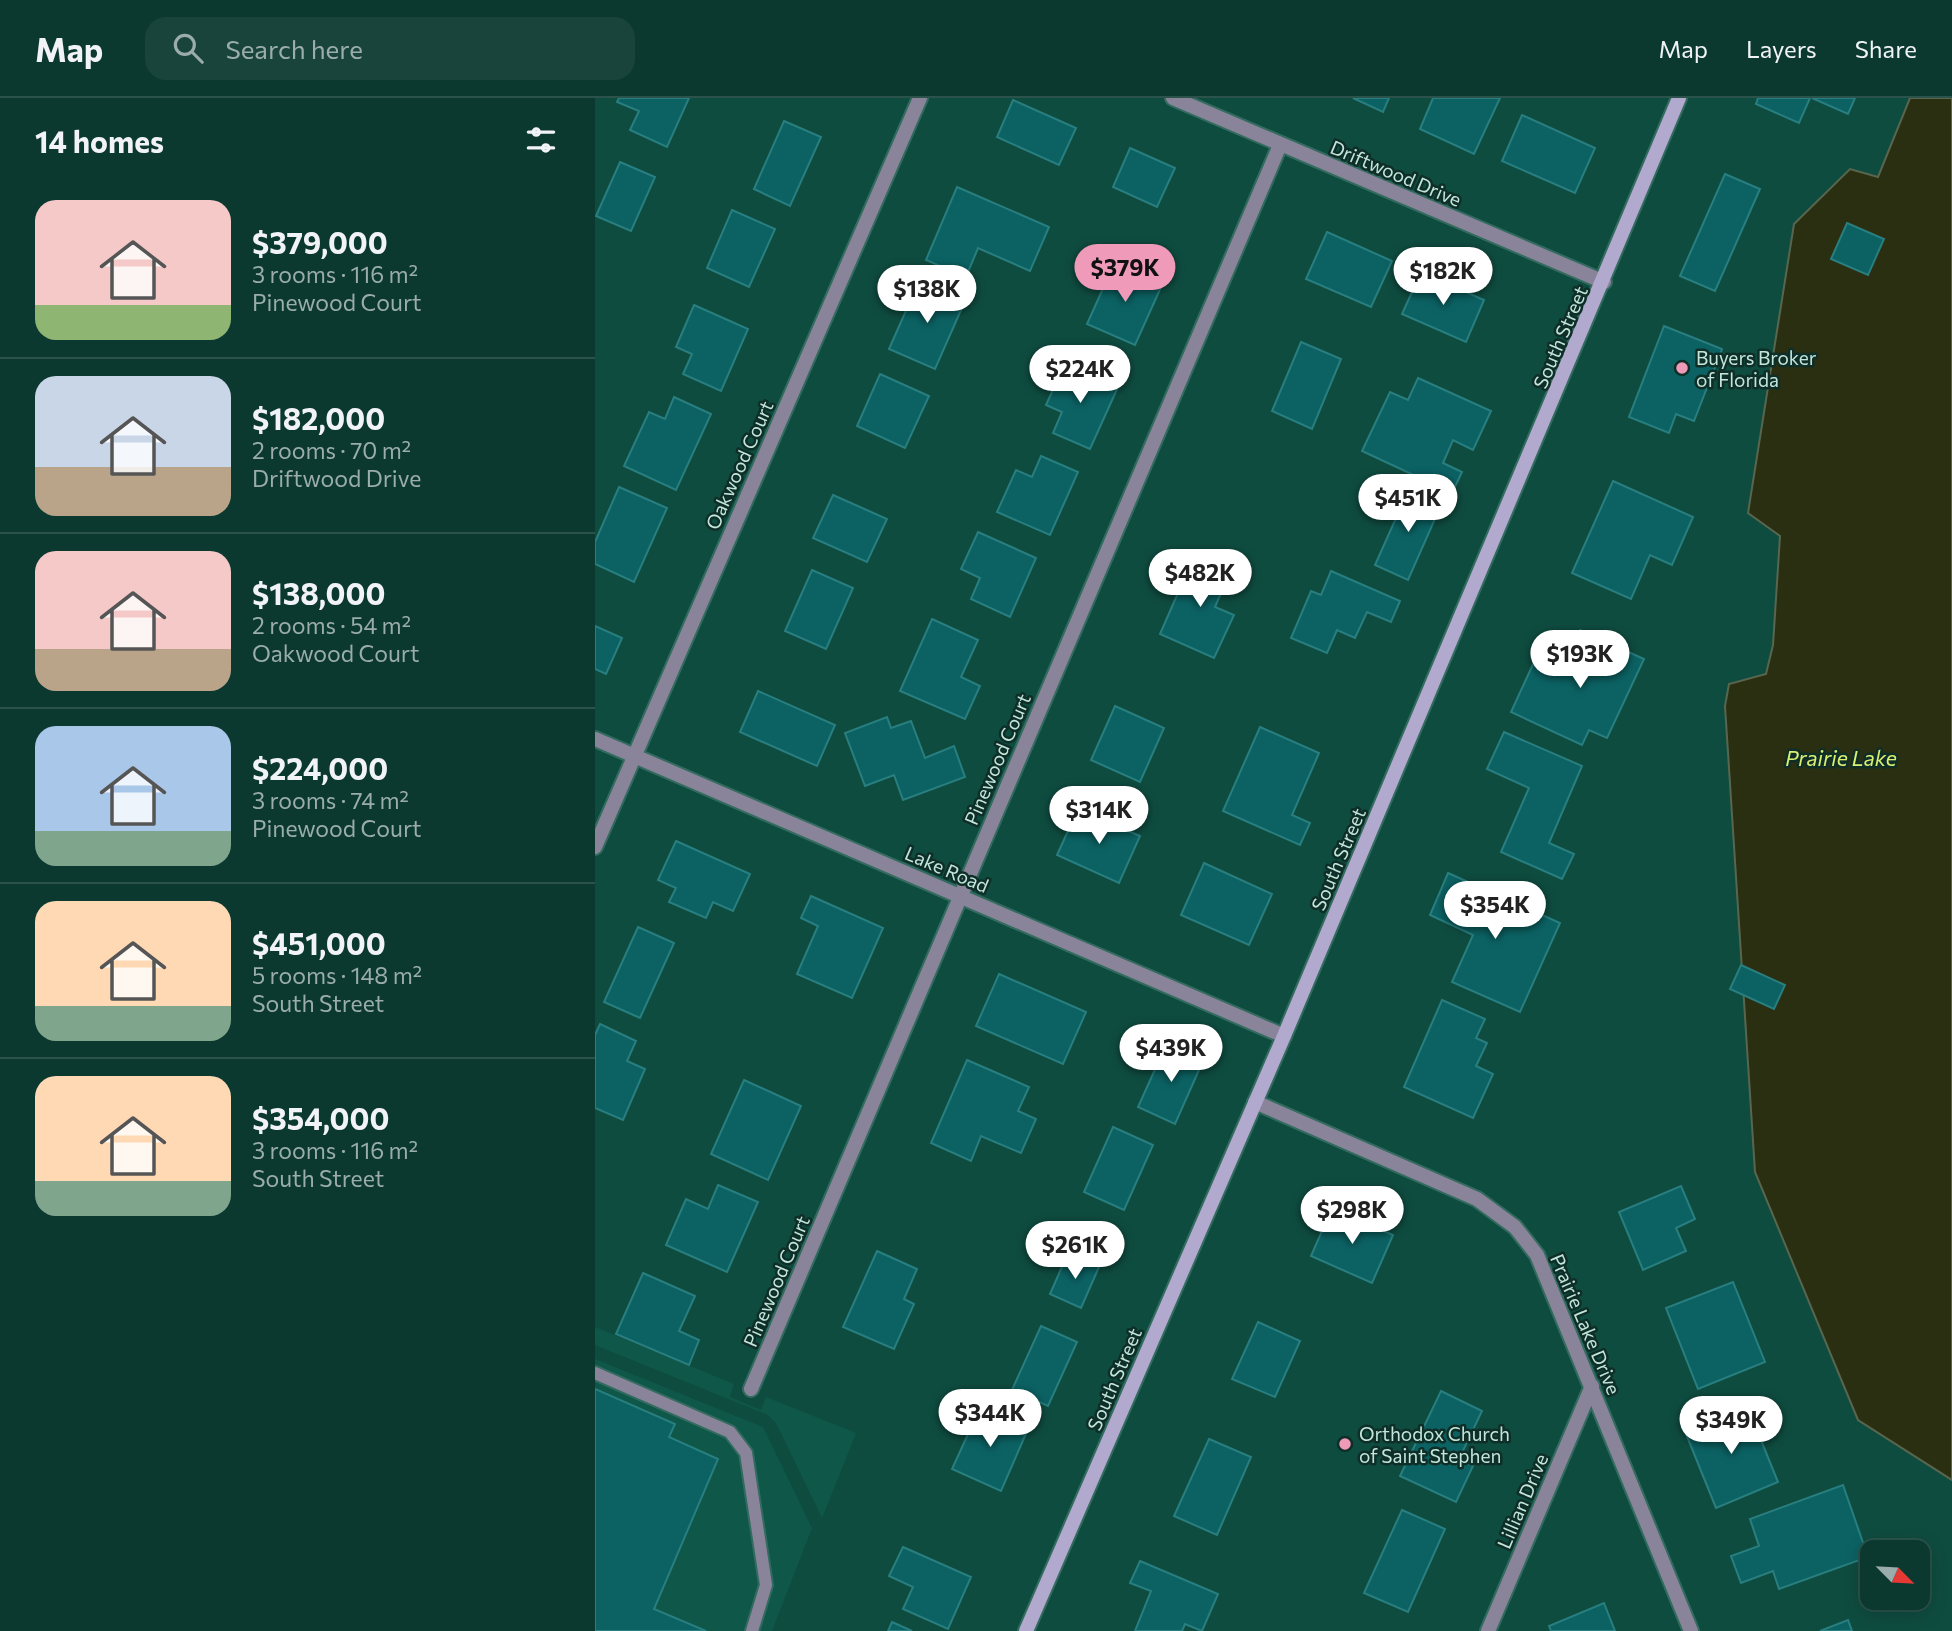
<!DOCTYPE html>
<meta charset="utf-8">
<style>
body{margin:0;font-family:Commissioner,sans-serif;background:#19443c;color:#f1f3f6;height:100vh;display:flex;flex-direction:column;font-size:26px;white-space:nowrap}
*{box-sizing:border-box;margin:0}
p{font-size:23px;color:#9aacab}
.icon{flex:none;width:38px;height:38px;fill:none;stroke:currentColor;stroke-width:2;stroke-linecap:round;stroke-linejoin:round}
.map{position:relative;flex:1;overflow:hidden}
.drawer{display:flex;flex-direction:column;background:#0b3930;width:595px}
.drawer>*{flex:none}
.needle{width:46px;rotate:114deg}
.buttons{position:absolute;left:1265px;top:1442px;display:grid;gap:14px}
.buttons a{display:grid;place-items:center;width:70px;height:70px;border-radius:14px;background:#0b3930;box-shadow:0 4px 18px #0003,0 0 0 2px #2b534c;font-size:35px}
.price{position:absolute;translate:-50% -60px;padding:0 16px;border-radius:24px;background:#fff;color:#222;font-size:23px;line-height:46px;filter:drop-shadow(0 2px 4px #0008)}
.price::after{content:'';position:absolute;left:50%;top:42px;width:21px;height:16px;margin-left:-10px;background:inherit;clip-path:polygon(0 0,100% 0,50% 100%)}
.price.selected{background:#ef9ab8;color:#111}
ul{padding:0;list-style:none}
li{display:flex;align-items:center;gap:21px;height:175px;padding:0 35px}
li+li{border-top:2px solid #2b534c}
li span{display:grid;place-items:center;flex:none;width:196px;height:140px;border-radius:21px;color:#555}
li>.icon{margin-inline-start:auto}
span .icon{width:84px;height:84px;fill:#fffc;stroke-width:1}
li b{font-size:30px}
h2{display:flex;justify-content:space-between;align-items:center;height:84px;padding:0 35px;font-size:30px}
header{display:flex;align-items:center;gap:42px;box-sizing:border-box;height:98px;padding:0 35px;background:#0b3930;border-bottom:2px solid #2b534c}
header strong{font-size:33px}
nav{display:flex;gap:38px;margin-inline-start:auto;font-size:24px}
.search{width:490px;height:63px;background:#19443c;display:flex;align-items:center;gap:18px;box-sizing:border-box;padding:0 24px;border-radius:21px;color:#9aacab;font-size:26px}
main{display:flex;flex:1;min-height:0}
.map>svg:first-child{display:block}
.built{fill:#0e5749}
.water{fill:#2b2f11;stroke:#58664e;stroke-width:2}
.building{fill:#0c6263;stroke:#297e7f;stroke-width:2}
.lines{fill:none;stroke-linecap:round;stroke-linejoin:round}
.lane-casing{stroke:#336b5f;stroke-width:16}
.street-casing{stroke:#336b5f;stroke-width:18}
.secondary-casing{stroke:#336b5f;stroke-width:18}
.lane{stroke:#8a849b;stroke-width:12}
.street{stroke:#8a849b;stroke-width:14}
.secondary{stroke:#b2a9ce;stroke-width:14}
.poi-dot{fill:#ef9ab8;stroke:#0e2e27;stroke-width:2.5}
.labels{text-anchor:middle;dominant-baseline:central;stroke-width:5;stroke-linejoin:round;paint-order:stroke}
.street-label{font-size:19px;fill:#c2e6dc;stroke:#0e2e27}
.poi-label{font-size:19px;fill:#c2e6dc;stroke:#0e2e27;text-anchor:start}
.water-label{font-size:21px;font-style:italic;fill:#dbef71;stroke:#0e2e27}
</style>
<header>
<strong>Map</strong>
<div class="search"><svg class="icon" aria-label="search" viewBox="0 0 24 24"><circle cx="10" cy="10" r="6"/><path d="M15 15l6 6"/></svg>Search here</div>
<nav><a>Map</a><a>Layers</a><a>Share</a></nav>
</header>
<main>
<section class="drawer">
<h2>14 homes<svg class="icon" aria-label="filters" viewBox="0 0 24 24"><path d="M4 7h16M4 17h16"/><circle cx="9" cy="7" r="2"/><circle cx="15" cy="17" r="2"/></svg></h2>
<ul>
<li><span style="background:linear-gradient(#f6c9c9 75%,#8fb573 0)"><svg class="icon" aria-label="home" viewBox="0 0 24 24"><path d="M3 11l9-7 9 7M6 9v11h12V9"/></svg></span><div><b>$379,000</b><p>3 rooms · 116 m²</p><p>Pinewood Court</p></div></li>
<li><span style="background:linear-gradient(#c9d6e8 65%,#b9a48a 0)"><svg class="icon" aria-label="home" viewBox="0 0 24 24"><path d="M3 11l9-7 9 7M6 9v11h12V9"/></svg></span><div><b>$182,000</b><p>2 rooms · 70 m²</p><p>Driftwood Drive</p></div></li>
<li><span style="background:linear-gradient(#f6c9c9 70%,#b9a48a 0)"><svg class="icon" aria-label="home" viewBox="0 0 24 24"><path d="M3 11l9-7 9 7M6 9v11h12V9"/></svg></span><div><b>$138,000</b><p>2 rooms · 54 m²</p><p>Oakwood Court</p></div></li>
<li><span style="background:linear-gradient(#a9c7e8 75%,#7fa58c 0)"><svg class="icon" aria-label="home" viewBox="0 0 24 24"><path d="M3 11l9-7 9 7M6 9v11h12V9"/></svg></span><div><b>$224,000</b><p>3 rooms · 74 m²</p><p>Pinewood Court</p></div></li>
<li><span style="background:linear-gradient(#ffd9b3 75%,#7fa58c 0)"><svg class="icon" aria-label="home" viewBox="0 0 24 24"><path d="M3 11l9-7 9 7M6 9v11h12V9"/></svg></span><div><b>$451,000</b><p>5 rooms · 148 m²</p><p>South Street</p></div></li>
<li><span style="background:linear-gradient(#ffd9b3 75%,#7fa58c 0)"><svg class="icon" aria-label="home" viewBox="0 0 24 24"><path d="M3 11l9-7 9 7M6 9v11h12V9"/></svg></span><div><b>$354,000</b><p>3 rooms · 116 m²</p><p>South Street</p></div></li>
</ul>
</section>
<div class="map">
<svg width="1357" height="1533" viewBox="0 0 1357 1533">
<rect width="100%" height="100%" fill="#0f4c40"/>
<g class="built">
<polygon points="0,1229 139,1286 135,1299 166,1312 171,1299 261,1335 227,1420 181,1325 173,1317 0,1247"/>
<polygon points="0,1261 168,1329 217,1430 177,1533 0,1533"/>
</g>
<polygon class="water" points="1315,0 1357,0 1357,1382 1263,1322 1160,1074 1130,608 1134,586 1171,576 1178,547 1185,438 1153,415 1199,126 1255,71 1283,79"/>
<g class="building">
<polygon points="24,0 94,0 72,49 35,32 44,13 22,4"/>
<polygon points="758,0 794,0 788,14"/>
<polygon points="838,0 905,0 879,56 825,31"/>
<polygon points="1163,0 1215,0 1204,25 1161,6"/>
<polygon points="1217,0 1260,0 1253,16"/>
<polygon points="418,2 481,30 464,67 402,39"/>
<polygon points="927,17 1000,50 980,95 907,63"/>
<polygon points="189,23 226,39 195,108 159,91"/>
<polygon points="535,50 580,70 562,109 518,89"/>
<polygon points="25,64 60,79 36,133 1,118"/>
<polygon points="1130,76 1165,91 1120,193 1085,178"/>
<polygon points="362,89 454,129 435,173 383,150 371,179 331,162"/>
<polygon points="137,112 180,131 154,189 112,170"/>
<polygon points="1252,125 1289,141 1273,177 1236,161"/>
<polygon points="732,134 797,163 776,209 711,181"/>
<polygon points="519,166 567,187 540,247 492,226"/>
<polygon points="826,174 889,202 871,244 807,216"/>
<polygon points="324,183 370,203 340,271 294,251"/>
<polygon points="99,207 153,231 126,293 88,276 97,256 81,249"/>
<polygon points="1069,228 1127,251 1099,323 1081,316 1074,335 1034,319"/>
<polygon points="706,244 746,261 717,331 677,313"/>
<polygon points="470,265 523,289 495,351 458,335 467,314 451,307"/>
<polygon points="285,276 334,298 310,350 262,328"/>
<polygon points="823,280 896,313 878,352 858,342 848,365 867,374 857,395 767,353 795,294 813,302"/>
<polygon points="79,299 116,316 81,392 29,368 54,314 70,321"/>
<polygon points="446,358 483,374 455,437 402,414 421,372 437,379"/>
<polygon points="1018,383 1098,419 1077,467 1055,457 1036,501 977,475"/>
<polygon points="24,389 72,410 39,484 0,466 0,444"/>
<polygon points="814,391 847,405 813,482 780,467"/>
<polygon points="238,397 292,421 272,464 218,440"/>
<polygon points="383,434 441,460 415,519 376,501 385,480 366,471"/>
<polygon points="600,456 636,472 620,509 639,517 619,560 565,536"/>
<polygon points="217,472 258,490 231,551 190,533"/>
<polygon points="736,473 805,503 796,524 772,514 760,540 742,532 732,555 696,540 716,493 726,497"/>
<polygon points="337,521 383,542 366,579 385,588 370,621 305,593"/>
<polygon points="0,528 27,540 11,576 0,571"/>
<polygon points="985,532 1049,561 1012,640 994,632 987,647 916,614 939,564 965,576"/>
<polygon points="163,593 240,627 222,668 145,634"/>
<polygon points="520,608 569,630 545,684 496,662"/>
<polygon points="292,619 296,630 316,623 330,660 359,648 370,679 308,702 299,677 270,688 250,635"/>
<polygon points="665,629 724,655 697,717 715,725 705,747 628,713"/>
<polygon points="909,634 987,668 954,745 979,756 967,781 906,754 934,690 892,671"/>
<polygon points="483,711 545,738 524,785 462,757"/>
<polygon points="81,743 155,776 138,813 118,804 111,820 74,804 81,790 63,782"/>
<polygon points="609,765 677,796 654,847 586,817"/>
<polygon points="853,775 965,825 925,914 857,884 878,837 835,817"/>
<polygon points="216,798 288,830 257,900 202,876 223,828 206,820"/>
<polygon points="43,829 79,845 45,920 9,904"/>
<polygon points="1146,867 1190,887 1179,911 1135,891"/>
<polygon points="404,876 491,914 468,966 381,928"/>
<polygon points="847,902 890,921 881,940 892,945 881,968 898,976 878,1020 809,989"/>
<polygon points="5,926 41,943 32,963 50,971 28,1022 0,1010 0,937"/>
<polygon points="571,947 608,963 580,1026 543,1009"/>
<polygon points="372,962 434,989 423,1013 441,1021 426,1055 386,1038 376,1063 336,1045"/>
<polygon points="149,982 206,1008 173,1082 116,1056"/>
<polygon points="518,1029 558,1047 529,1112 489,1094"/>
<polygon points="123,1087 163,1104 132,1174 71,1147 91,1101 113,1111"/>
<polygon points="1086,1088 1100,1121 1081,1130 1091,1153 1048,1172 1024,1114"/>
<polygon points="737,1110 798,1137 777,1185 716,1158"/>
<polygon points="282,1153 322,1171 309,1201 319,1206 299,1251 248,1229"/>
<polygon points="473,1155 504,1169 486,1210 455,1196"/>
<polygon points="48,1175 100,1198 84,1233 104,1242 94,1267 21,1236"/>
<polygon points="1138,1184 1170,1264 1103,1291 1071,1210"/>
<polygon points="663,1224 705,1243 680,1299 637,1281"/>
<polygon points="446,1228 482,1244 453,1308 417,1292"/>
<polygon points="0,1291 80,1326 74,1339 123,1361 59,1511 111,1533 0,1533"/>
<polygon points="846,1293 887,1313 864,1361 878,1368 861,1404 805,1378"/>
<polygon points="1151,1305 1183,1384 1121,1410 1089,1331"/>
<polygon points="385,1310 433,1331 406,1393 357,1371"/>
<polygon points="614,1341 656,1359 622,1437 579,1418"/>
<polygon points="1248,1387 1273,1459 1184,1491 1178,1473 1146,1485 1136,1458 1164,1448 1155,1421"/>
<polygon points="807,1412 850,1431 813,1514 769,1495"/>
<polygon points="308,1449 376,1479 353,1531 308,1511 318,1489 294,1478"/>
<polygon points="545,1463 623,1496 607,1533 590,1526 587,1533 540,1533 556,1493 535,1485"/>
<polygon points="1009,1505 1020,1533 956,1533 954,1528"/>
<polygon points="1253,1522 1257,1533 1225,1533"/>
<polygon points="297,1524 317,1533 293,1533"/>
</g>
<g class="lines">
<g class="lane-casing">
<polyline id="lane" points="0,1275 135,1334 151,1355 171,1487 157,1533"/>
</g>
<g class="street-casing">
<g id="street">
<polyline points="578,0 1009,184"/>
<polyline points="0,641 689,938"/>
<polyline points="0,749 325,0"/>
<polyline points="660,1004 882,1101 920,1129 942,1157 1096,1533"/>
<polyline points="156,1291 685,47"/>
<polyline points="893,1533 997,1288"/>
</g>
</g>
<g class="secondary-casing">
<polyline id="secondary" points="431,1533 689,938 1084,0"/>
</g>
<use href="#lane" class="lane"/>
<use href="#street" class="street"/>
<use href="#secondary" class="secondary"/>
</g>
<g class="poi-dot">
<circle cx="1087" cy="270" r="7"/>
<circle cx="750" cy="1346" r="7"/>
</g>
<g class="labels">
<g class="street-label">
<text transform="translate(801 75) rotate(23)">Driftwood Drive</text>
<text transform="translate(965 239) rotate(-67)">South Street</text>
<text transform="translate(144 367) rotate(-66)">Oakwood Court</text>
<text transform="translate(402 661) rotate(-67)">Pinewood Court</text>
<text transform="translate(743 761) rotate(-67)">South Street</text>
<text transform="translate(352 771) rotate(23)">Lake Road</text>
<text transform="translate(181 1183) rotate(-67)">Pinewood Court</text>
<text transform="translate(991 1226) rotate(67)">Prairie Lake Drive</text>
<text transform="translate(519 1281) rotate(-67)">South Street</text>
<text transform="translate(927 1403) rotate(-67)">Lillian Drive</text>
</g>
<g class="poi-label">
<text x="1101" y="259">Buyers Broker<tspan x="1101" dy="22">of Florida</tspan></text>
<text x="764" y="1335">Orthodox Church<tspan x="764" dy="22">of Saint Stephen</tspan></text>
</g>
<g class="water-label">
<text x="1246" y="659">Prairie Lake</text>
</g>
</g>
</svg>
<div class="buttons">
<a><svg class="needle" viewBox="-14 -14 28 28"><path d="M0-13l5 13h-10z" fill="#e53935"/><path d="M0 13l5-13h-10z" fill="#9aacab"/></svg></a>
</div>
<b class="price selected" style="left:530px;top:206px">$379K</b>
<b class="price" style="left:848px;top:209px">$182K</b>
<b class="price" style="left:332px;top:227px">$138K</b>
<b class="price" style="left:485px;top:307px">$224K</b>
<b class="price" style="left:813px;top:436px">$451K</b>
<b class="price" style="left:605px;top:511px">$482K</b>
<b class="price" style="left:985px;top:592px">$193K</b>
<b class="price" style="left:504px;top:748px">$314K</b>
<b class="price" style="left:900px;top:843px">$354K</b>
<b class="price" style="left:576px;top:986px">$439K</b>
<b class="price" style="left:757px;top:1148px">$298K</b>
<b class="price" style="left:480px;top:1183px">$261K</b>
<b class="price" style="left:395px;top:1351px">$344K</b>
<b class="price" style="left:1136px;top:1358px">$349K</b>
</div>
</main>
